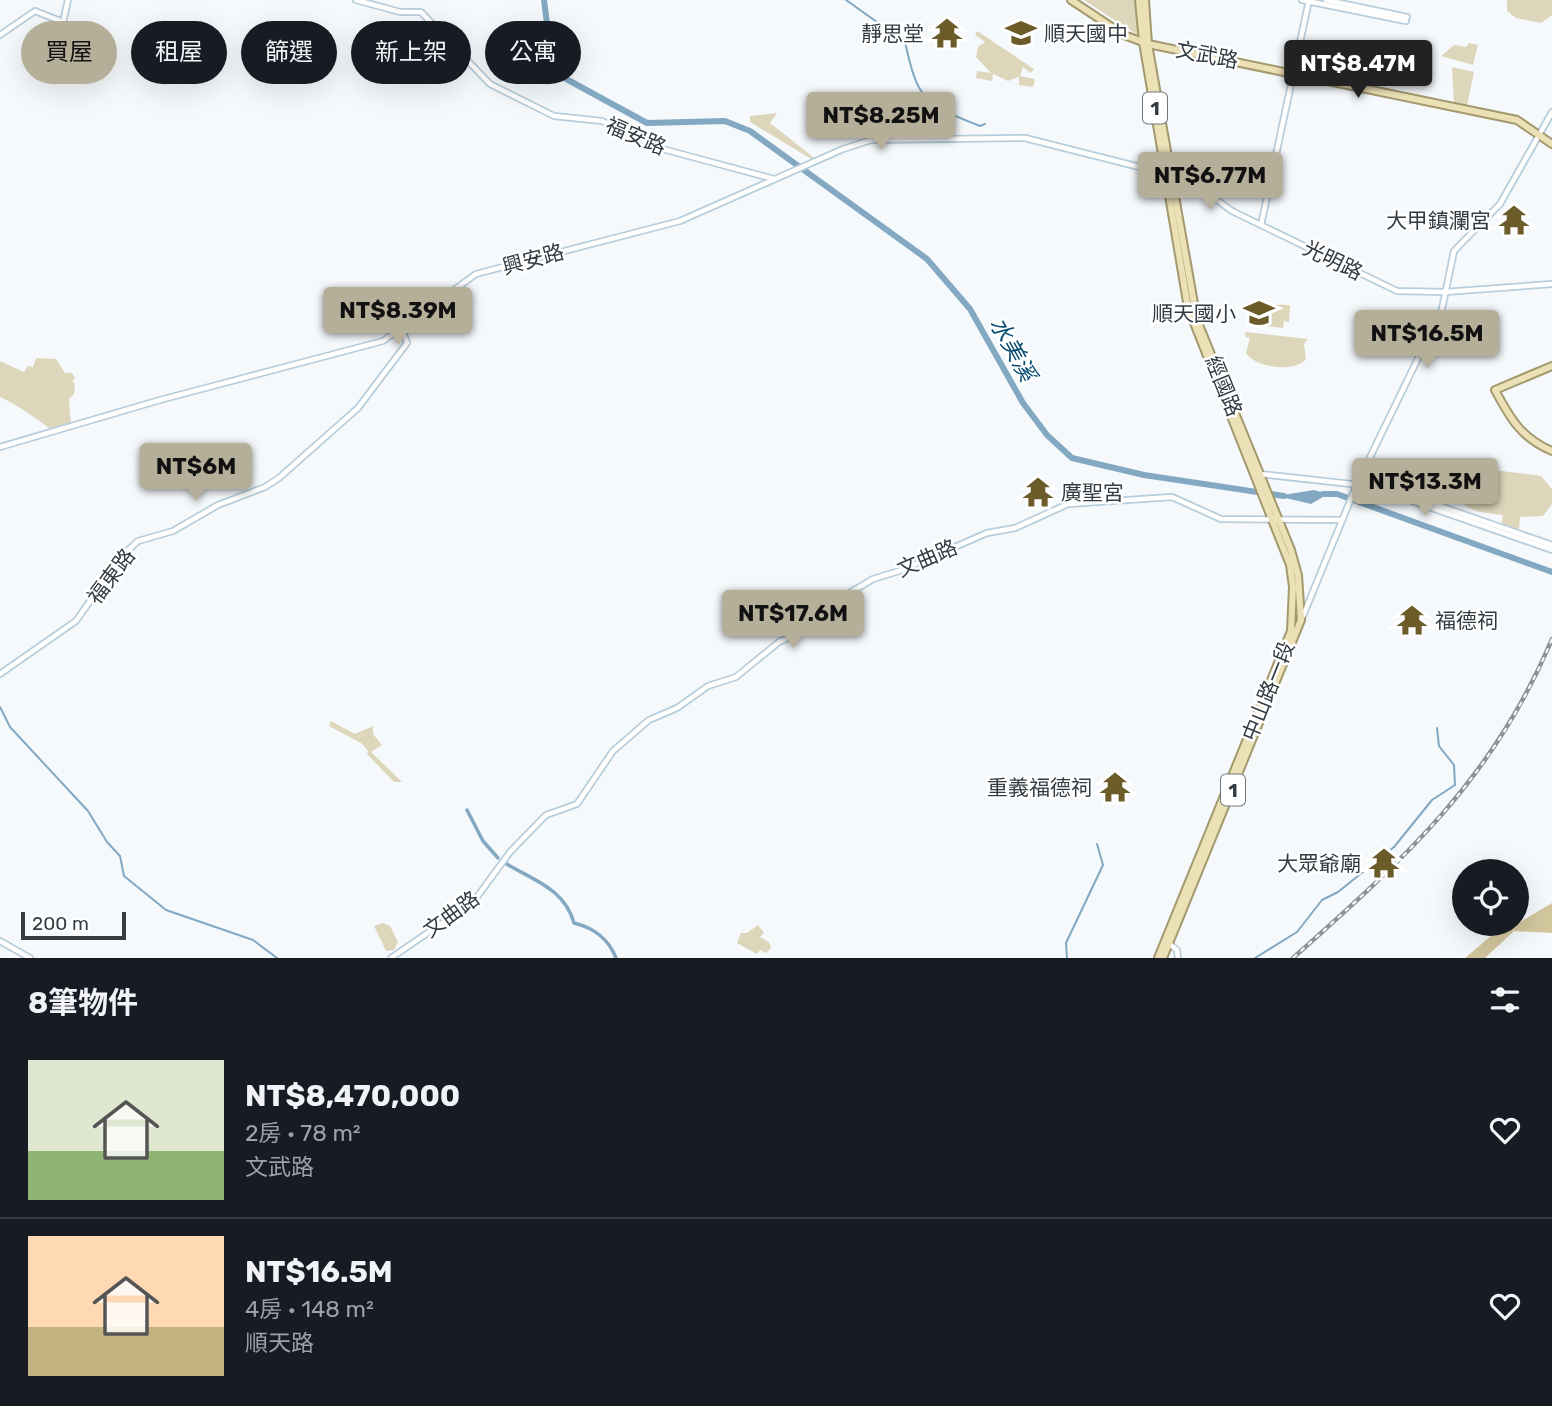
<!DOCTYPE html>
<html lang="zh-TW">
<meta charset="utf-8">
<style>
body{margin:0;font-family:Rubik,"Noto Sans TC",sans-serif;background:#242831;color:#f1f3f6;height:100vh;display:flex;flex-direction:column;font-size:26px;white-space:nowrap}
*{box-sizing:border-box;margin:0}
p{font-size:23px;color:#9ea1a6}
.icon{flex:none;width:38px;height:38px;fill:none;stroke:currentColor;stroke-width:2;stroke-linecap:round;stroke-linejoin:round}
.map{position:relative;height:958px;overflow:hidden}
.panel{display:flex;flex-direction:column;background:#171b24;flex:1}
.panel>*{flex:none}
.banner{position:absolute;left:21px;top:21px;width:700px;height:63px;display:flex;gap:14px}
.tools{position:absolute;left:1452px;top:859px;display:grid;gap:14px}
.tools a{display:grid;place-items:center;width:77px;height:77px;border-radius:50%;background:#171b24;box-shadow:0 7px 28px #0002;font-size:35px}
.scale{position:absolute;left:21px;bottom:18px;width:105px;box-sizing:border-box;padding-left:7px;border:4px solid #333c42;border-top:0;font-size:19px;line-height:24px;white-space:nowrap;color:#333c42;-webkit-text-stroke:5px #fff;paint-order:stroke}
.price{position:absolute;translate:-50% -60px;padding:0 16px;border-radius:7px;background:#b5af9a;color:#111;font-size:23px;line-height:46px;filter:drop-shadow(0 2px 4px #0008)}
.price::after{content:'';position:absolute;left:50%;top:42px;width:21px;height:16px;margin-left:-10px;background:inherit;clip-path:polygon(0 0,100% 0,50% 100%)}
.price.selected{background:#222;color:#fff}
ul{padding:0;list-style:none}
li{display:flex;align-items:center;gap:21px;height:175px;padding:0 28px}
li+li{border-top:2px solid #363941}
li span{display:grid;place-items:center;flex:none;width:196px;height:140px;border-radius:0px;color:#555}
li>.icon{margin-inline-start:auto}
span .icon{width:84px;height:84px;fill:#fffc;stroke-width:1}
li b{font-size:30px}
h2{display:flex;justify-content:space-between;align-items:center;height:84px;padding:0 28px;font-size:30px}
.tag{padding:0 24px;border-radius:32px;background:#171b24;box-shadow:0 7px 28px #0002;font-size:24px;line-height:63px}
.tag.selected{background:#b5af9a;color:#111}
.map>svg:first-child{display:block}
.green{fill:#ded6bb}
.forest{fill:#d2c69d}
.water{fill:#83a8c2}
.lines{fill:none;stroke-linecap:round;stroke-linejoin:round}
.stream{stroke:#83a8c2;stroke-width:2}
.canal{stroke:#83a8c2;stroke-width:3.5}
.river{stroke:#83a8c2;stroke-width:6}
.minor-casing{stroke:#b8cedd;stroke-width:8}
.major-casing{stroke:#a3996e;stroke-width:10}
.minor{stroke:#fff;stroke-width:4.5}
.major{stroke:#ece0b6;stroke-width:6}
.rail-casing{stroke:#8c9397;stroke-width:4.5}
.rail{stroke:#fff;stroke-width:2;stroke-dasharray:5;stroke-linecap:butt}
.labels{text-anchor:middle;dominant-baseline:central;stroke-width:5;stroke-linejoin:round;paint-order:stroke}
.shield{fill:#fff;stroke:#70767b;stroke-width:2}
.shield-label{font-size:19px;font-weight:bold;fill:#333c42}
.poi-label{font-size:21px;fill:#333c42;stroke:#fff;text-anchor:end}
.street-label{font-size:21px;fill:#333c42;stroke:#fff}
.water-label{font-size:23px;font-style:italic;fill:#094e71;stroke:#fff}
</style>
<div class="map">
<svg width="1552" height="958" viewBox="0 0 1552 958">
<rect width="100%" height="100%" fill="#f5f9fc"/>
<g class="green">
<polygon points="1084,0 1137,0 1141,34 1136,34"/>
<polygon points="1507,0 1552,0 1552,15 1541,23 1516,18 1507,11"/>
<polygon points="977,31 1034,69 1031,73 1023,67 1020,76 1035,79 1033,87 1019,85 1019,77 1008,81 993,74 992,81 976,78 977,71 991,73 976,57 978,47 985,42 975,35"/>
<polygon points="1469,43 1478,45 1473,65 1441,56 1454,45 1466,47"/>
<polygon points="1452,67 1474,72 1467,106 1454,104"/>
<polygon points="777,113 770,123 813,157 813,160 750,122 750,116"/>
<polygon points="1251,304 1290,305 1289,322 1284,321 1283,328 1250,324"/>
<path d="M 1246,332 L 1308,339 L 1304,344 L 1306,359 C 1295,373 1255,368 1246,353 L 1250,338 L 1245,337 Z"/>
<path d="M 36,358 L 56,359 L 65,373 L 72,373 L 75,378 L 72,382 L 75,383 L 74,394 L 69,399 L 71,425 L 50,429 C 36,418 18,405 0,397 L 0,361 L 24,372 L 28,366 L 33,367 Z"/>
<path d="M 1470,467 L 1541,476 L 1552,489 L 1552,504 L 1543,516 L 1520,517 L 1519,531 L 1501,525 L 1503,515 C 1482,512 1458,513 1457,486 Z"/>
<polygon points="331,721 355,734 373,726 373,734 382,745 371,752 402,782 394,782 367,754 368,751 361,743 329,726"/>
<polygon points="383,923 390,926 398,942 394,950 386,951 374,926"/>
<polygon points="758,925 764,933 760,937 769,942 771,948 766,953 760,950 757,954 737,943 741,933 747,933"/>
</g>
<polygon class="forest" points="1552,903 1552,933 1514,931 1485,958 1465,958 1505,924 1517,924"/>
<polygon class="water" points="1314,490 1328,494 1311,504 1277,496"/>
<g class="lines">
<g class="stream">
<path d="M 846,0 L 905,42 C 918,101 924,104 980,126 L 985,124"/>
<polyline points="0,707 10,727 88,811 107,842 120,856 124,876 166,910 253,940 277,958"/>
<polyline points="1067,958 1066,943 1103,865 1097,844"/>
<polyline points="1255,958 1297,932 1322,900 1338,892 1394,847 1432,800 1455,785 1454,765 1439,746 1437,728"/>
</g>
<g class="canal">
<polyline points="467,810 483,841 498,858"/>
<path d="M 502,861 C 531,880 564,887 574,923 C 594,928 608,938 616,958"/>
</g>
<g class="river">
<polyline points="544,0 552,64 557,74 647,123 725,121 750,131 927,259 970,309 1023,403 1047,435 1072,458 1144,475 1284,496"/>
<polyline points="1323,494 1337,494 1552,572"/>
</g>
<g class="minor-casing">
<g id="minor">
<polyline points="356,0 400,12 421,12 490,84 554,116 602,121 659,148 774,179"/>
<polyline points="1302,0 1406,21"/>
<polyline points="1326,0 1407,17"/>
<polyline points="0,35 35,11 63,22 68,0"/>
<polyline points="1261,225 1309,0"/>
<polyline points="0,447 160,400 383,341 476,274 680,221 843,149 871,140 1025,138 1171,175 1191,181 1232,211 1397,291 1445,292 1552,284"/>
<polyline points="1260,474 1369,486 1552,550"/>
<polyline points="1434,504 1552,545"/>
<polyline points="1303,616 1357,484 1442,309 1454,251 1500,204 1552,112"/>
<polyline points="0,674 76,621 121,557 138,541 173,531 218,505 265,487 279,478 358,408 407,343 402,329"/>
<polyline points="0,941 30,958"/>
<polyline points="1167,942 1177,950 1178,958"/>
<polyline points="391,958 474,901 510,852 546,815 577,804 613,751 649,720 677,708 708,686 736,677 779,642 799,633 851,592 873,579 902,570 987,533 1015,528 1068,504 1172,497 1221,519 1342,520"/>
</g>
</g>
<g class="major-casing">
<g id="major">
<polyline points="1071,0 1124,35 1148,44 1517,120 1552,144"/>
<polyline points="1139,0 1143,42 1188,308 1290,565 1293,587 1291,631 1158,958"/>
<polyline points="1145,0 1148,44 1197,320 1291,550 1298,575 1301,620 1163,958"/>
<path d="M 1552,366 L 1495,390 C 1510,418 1521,438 1552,451"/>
</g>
</g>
<use href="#minor" class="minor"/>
<use href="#major" class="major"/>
<g class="rail-casing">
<path id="rail" d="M 1293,958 C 1404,859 1493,780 1552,639"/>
</g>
<use href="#rail" class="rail"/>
</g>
<defs>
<g id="temple-bare" transform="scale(2.415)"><path d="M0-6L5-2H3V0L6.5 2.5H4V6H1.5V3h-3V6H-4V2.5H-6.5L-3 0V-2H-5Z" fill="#6b5c29" stroke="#fff" stroke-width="2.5" paint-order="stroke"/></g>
<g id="school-bare" transform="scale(2.415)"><path d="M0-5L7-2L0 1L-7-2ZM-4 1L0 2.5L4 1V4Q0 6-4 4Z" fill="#6b5c29" stroke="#fff" stroke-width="2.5" paint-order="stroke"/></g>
</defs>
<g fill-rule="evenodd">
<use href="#temple-bare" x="947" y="33"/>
<use href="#school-bare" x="1021" y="33"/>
<use href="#temple-bare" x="1514" y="220"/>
<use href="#school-bare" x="1259" y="313"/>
<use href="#temple-bare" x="1038" y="492"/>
<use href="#temple-bare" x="1412" y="620"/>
<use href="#temple-bare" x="1115" y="787"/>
<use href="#temple-bare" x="1384" y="863"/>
</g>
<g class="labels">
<g class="shield">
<rect x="1143" y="92.5" width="24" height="31" rx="5"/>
<rect x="1221" y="774.5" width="24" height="31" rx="5"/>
</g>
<g class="shield-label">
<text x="1155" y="108">1</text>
<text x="1233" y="790">1</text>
</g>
<g class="poi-label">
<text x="924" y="33">靜思堂</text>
<text x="1044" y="33" text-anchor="start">順天國中</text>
<text x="1491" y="220">大甲鎮瀾宮</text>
<text x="1236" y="313">順天國小</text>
<text x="1061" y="492" text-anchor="start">廣聖宮</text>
<text x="1435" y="620" text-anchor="start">福德祠</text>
<text x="1092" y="787">重義福德祠</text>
<text x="1361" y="863">大眾爺廟</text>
</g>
<g class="street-label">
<text transform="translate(1207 55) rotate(11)">文武路</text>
<text transform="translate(636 136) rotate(23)">福安路</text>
<text transform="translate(533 259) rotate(-15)">興安路</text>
<text transform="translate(1333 260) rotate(26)">光明路</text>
<text transform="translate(1224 386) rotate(68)">經國路</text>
<text transform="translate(927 558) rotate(-23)">文曲路</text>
<text transform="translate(111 576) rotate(-53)">福東路</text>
<text transform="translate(1268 691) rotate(-68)">中山路一段</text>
<text transform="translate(451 914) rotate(-36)">文曲路</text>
</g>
<g class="water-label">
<text transform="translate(1013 349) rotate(61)">水美溪</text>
</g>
</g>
</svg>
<div class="tools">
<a><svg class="icon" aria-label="locate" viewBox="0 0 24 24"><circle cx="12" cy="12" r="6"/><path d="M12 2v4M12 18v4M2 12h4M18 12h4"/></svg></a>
</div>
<div class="scale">200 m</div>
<b class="price selected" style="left:1358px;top:100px">NT$8.47M</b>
<b class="price" style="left:881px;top:152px">NT$8.25M</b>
<b class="price" style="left:1210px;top:212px">NT$6.77M</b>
<b class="price" style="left:398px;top:347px">NT$8.39M</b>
<b class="price" style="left:1427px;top:370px">NT$16.5M</b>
<b class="price" style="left:196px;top:503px">NT$6M</b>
<b class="price" style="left:1425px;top:518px">NT$13.3M</b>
<b class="price" style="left:793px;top:650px">NT$17.6M</b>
<div class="banner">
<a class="tag selected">買屋</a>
<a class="tag">租屋</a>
<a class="tag">篩選</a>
<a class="tag">新上架</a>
<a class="tag">公寓</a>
</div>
</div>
<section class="panel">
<h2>8筆物件<svg class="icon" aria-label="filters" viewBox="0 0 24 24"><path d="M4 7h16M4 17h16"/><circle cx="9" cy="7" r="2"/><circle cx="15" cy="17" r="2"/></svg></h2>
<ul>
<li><span style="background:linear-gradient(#dfe7d0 65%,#8fb573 0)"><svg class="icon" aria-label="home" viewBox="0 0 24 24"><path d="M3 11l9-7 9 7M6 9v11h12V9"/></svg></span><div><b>NT$8,470,000</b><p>2房 · 78 m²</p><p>文武路</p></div><svg class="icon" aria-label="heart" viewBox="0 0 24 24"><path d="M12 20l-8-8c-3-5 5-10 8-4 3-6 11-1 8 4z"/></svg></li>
<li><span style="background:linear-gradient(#ffd9b3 65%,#c2b280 0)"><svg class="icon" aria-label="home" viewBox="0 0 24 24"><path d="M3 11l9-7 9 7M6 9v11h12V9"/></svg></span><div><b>NT$16.5M</b><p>4房 · 148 m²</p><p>順天路</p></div><svg class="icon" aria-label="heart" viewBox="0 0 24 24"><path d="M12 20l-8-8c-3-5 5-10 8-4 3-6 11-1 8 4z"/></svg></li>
</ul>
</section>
